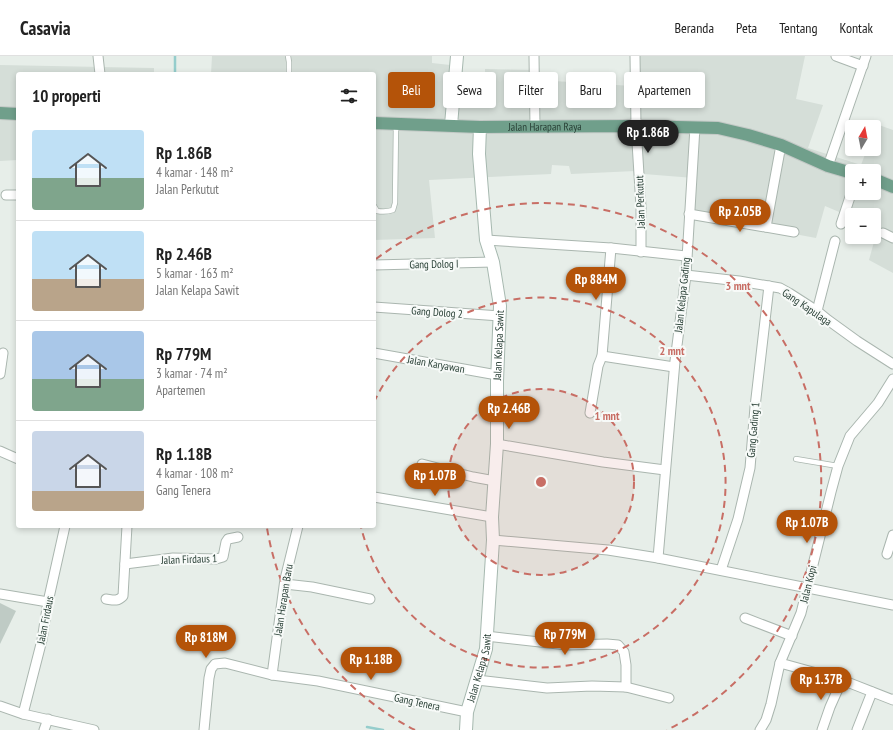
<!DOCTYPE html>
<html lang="id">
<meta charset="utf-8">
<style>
body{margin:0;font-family:"PT Sans Narrow",sans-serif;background:#f6f6f6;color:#222;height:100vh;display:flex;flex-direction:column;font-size:15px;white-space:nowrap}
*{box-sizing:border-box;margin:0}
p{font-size:13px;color:#767676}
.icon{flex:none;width:22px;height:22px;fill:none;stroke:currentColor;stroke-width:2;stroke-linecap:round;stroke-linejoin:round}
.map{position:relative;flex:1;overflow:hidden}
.drawer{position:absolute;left:16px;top:16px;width:360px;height:456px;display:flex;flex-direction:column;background:#fff;border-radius:4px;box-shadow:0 2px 6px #0003}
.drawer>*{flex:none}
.top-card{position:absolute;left:388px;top:16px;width:380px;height:36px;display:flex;gap:8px}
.needle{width:26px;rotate:10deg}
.buttons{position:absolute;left:845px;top:64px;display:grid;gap:8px}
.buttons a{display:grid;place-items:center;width:36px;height:36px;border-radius:4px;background:#fff;box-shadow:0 2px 6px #0003;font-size:20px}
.price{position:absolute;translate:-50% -34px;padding:0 9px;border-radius:14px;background:#b45309;color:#fff;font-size:13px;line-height:26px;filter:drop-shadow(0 1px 2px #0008)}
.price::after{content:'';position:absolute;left:50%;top:24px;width:12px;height:9px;margin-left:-6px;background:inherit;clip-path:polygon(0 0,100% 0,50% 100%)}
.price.on{background:#222;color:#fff}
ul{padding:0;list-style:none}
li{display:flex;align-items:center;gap:12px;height:100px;padding:0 16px}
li+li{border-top:1px solid #e0e0e0}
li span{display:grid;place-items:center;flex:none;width:112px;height:80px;border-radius:4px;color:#555}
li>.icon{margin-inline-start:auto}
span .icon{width:48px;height:48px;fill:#fffc;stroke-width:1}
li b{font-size:17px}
h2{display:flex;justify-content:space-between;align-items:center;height:48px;padding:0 16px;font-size:17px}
.pill{padding:0 14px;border-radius:4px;background:#fff;box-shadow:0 2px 6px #0003;font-size:14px;line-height:36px}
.pill.on{background:#b45309;color:#fff}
header{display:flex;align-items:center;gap:24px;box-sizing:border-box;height:56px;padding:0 20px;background:#fff;border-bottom:1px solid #e0e0e0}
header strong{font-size:19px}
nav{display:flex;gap:22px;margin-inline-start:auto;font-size:14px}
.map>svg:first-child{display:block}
.built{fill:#d5ded8;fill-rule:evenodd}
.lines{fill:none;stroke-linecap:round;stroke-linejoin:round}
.stream{stroke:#95cdcc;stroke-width:2.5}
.building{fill:#bfcbc5}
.lane-casing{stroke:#aab6af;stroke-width:6}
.street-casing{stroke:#aab6af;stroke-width:11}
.secondary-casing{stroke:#a6b8af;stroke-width:14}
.primary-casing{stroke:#c3c9c6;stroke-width:14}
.lane{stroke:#fff;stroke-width:4.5}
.street{stroke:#fff;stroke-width:9}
.secondary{stroke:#fff;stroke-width:12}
.primary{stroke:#709f8b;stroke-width:12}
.ring{fill:none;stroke:#c86e65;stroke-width:2;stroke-dasharray:7 5}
.labels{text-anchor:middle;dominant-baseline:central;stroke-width:4;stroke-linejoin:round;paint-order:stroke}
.street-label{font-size:11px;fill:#273e34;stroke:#f7faf8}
.centre{fill:#c86e65;stroke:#f7faf8;stroke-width:2}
.ring-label{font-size:12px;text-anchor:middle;font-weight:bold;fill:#c86e65;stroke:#f7faf8;stroke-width:4;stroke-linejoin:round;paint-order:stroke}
</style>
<header>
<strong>Casavia</strong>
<nav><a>Beranda</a><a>Peta</a><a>Tentang</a><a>Kontak</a></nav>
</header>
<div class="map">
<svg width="893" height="674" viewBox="0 0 893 674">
<rect width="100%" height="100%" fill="#e7eee9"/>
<g class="built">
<path d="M 212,0 L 432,0 L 432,7 L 459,10 L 458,37 L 485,39 L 485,13 L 537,14 L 538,24 L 632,30 L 632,0 L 805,0 L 796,43 L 823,49 L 808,92 L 861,109 L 867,93 L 874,93 L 874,74 L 876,68 L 893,74 L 893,217 L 869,204 L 877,175 L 874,174 L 874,159 L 852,159 L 852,168 L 849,168 L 851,161 L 825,150 L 816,182 L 691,159 L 694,122 L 644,118 L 635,115 L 571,118 L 569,110 L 552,109 L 551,118 L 429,124 L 435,182 L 374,184 L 374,18 L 211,18 ZM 852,115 L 874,115 L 874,137 L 852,137 Z"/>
<polygon points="0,9 154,12 154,18 18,18 18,104 0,105"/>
</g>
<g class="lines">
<g class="stream">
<polyline points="175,18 175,0"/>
<polyline points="367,671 383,674"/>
</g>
</g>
<polygon class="building" points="0,547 16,555 0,588"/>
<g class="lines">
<g class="lane-casing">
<g id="lane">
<polyline points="288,0 289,6 289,18"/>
<path d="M 374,150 L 377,155 C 383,156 387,156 393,154 L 395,147 L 396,68"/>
<polyline points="796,403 838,410"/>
</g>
</g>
<g class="street-casing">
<g id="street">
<polyline points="98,0 100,18"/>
<polyline points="534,0 535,71"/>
<polyline points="635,0 636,70 641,151 641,196"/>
<polyline points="836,0 863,10"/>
<polyline points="828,110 866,0"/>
<polyline points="6,139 18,139"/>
<polyline points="689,158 794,176"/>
<polyline points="841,168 852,135"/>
<polyline points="766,171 781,89"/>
<polyline points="883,177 893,182"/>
<polyline points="486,184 611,192 686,200"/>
<polyline points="374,209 493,206"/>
<polyline points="686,219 739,225 780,232 789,237 817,255 828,264 857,285 893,308"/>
<polyline points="374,251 500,260"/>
<polyline points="817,255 835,185"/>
<polyline points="374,297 497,319"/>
<polyline points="602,300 674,311"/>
<polyline points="0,318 3,297"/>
<polyline points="590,357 598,310 602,300 611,192"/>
<polyline points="497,388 603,406 665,414"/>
<polyline points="0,395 18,403"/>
<polyline points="422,408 473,421 495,425"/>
<polyline points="374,441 492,461"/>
<polyline points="493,484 608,494 658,502 893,549"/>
<polyline points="887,498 893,479"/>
<polyline points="658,502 675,305 686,219 695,71"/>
<polyline points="125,508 173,502 216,503 223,501 226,486 228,483 238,481"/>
<polyline points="721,514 738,463 750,412 755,351 769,230"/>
<polyline points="285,528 312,531 370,543"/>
<polyline points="0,538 48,546"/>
<path d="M 106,543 C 113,544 117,546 123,540 L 127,470"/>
<polyline points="745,562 792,580"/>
<polyline points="486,580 567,589 607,588 618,589 624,596 626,609 626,631"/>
<polyline points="780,607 842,624 893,644 893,643"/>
<polyline points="272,619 285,523 298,470"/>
<polyline points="477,624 547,632 592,630 626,631 669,642"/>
<polyline points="0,650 23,658 94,674"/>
<polyline points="23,658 42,584 48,546 65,470"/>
<polyline points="44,674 48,663"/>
<polyline points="204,674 209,622 211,613 215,608 225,607 272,619 318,625 467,656"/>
<polyline points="760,674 766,664 771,648 780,607 801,557 831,436 838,410 850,380 878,347 893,323"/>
<polyline points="822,674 830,651 842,624"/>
<polyline points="857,674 872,636"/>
</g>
</g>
<g class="secondary-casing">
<g id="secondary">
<polyline points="451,69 457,0"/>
<path id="s1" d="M 466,674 L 467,656 L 486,593 L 493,484 L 492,461 L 497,388 L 497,325 L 500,250 L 493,206 L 486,184 L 479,98 L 480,71"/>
</g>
</g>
<g class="primary-casing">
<g id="primary">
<polyline points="0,57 18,58"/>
<path id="s2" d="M 374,67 L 480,71 L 636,70 L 718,72 L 748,79 L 781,89 L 828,110 L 852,117"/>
<polyline points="874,123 893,131"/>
</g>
</g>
<use href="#lane" class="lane"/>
<use href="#street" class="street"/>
<use href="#secondary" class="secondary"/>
<use href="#primary" class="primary"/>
</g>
<circle cx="541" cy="426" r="93" fill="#c86e65" fill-opacity=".12"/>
<g class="ring">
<circle cx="541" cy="426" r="93"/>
<path d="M374 346A185 185 0 1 1 361 471"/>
<path d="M415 674A278 278 0 0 1 267 472M376 203A278 278 0 1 1 667 674"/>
</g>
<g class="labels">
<g class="street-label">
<text stroke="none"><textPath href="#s2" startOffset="171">Jalan Harapan Raya</textPath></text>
<text transform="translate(640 146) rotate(-92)">Jalan Perkutut</text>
<text transform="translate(434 208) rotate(-1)">Gang Dolog I</text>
<text transform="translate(682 239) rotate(-84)">Jalan Kelapa Gading</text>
<text transform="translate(807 251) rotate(34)">Gang Kapulaga</text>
<text transform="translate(437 256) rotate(4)">Gang Dolog 2</text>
<text stroke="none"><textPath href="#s1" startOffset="388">Jalan Kelapa Sawit</textPath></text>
<text transform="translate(436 308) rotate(10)">Jalan Karyawan</text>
<text transform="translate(753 374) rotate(-85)">Gang Gading 1</text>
<text transform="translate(189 503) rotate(-2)">Jalan Firdaus 1</text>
<text transform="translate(808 528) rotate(-76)">Jalan Kopi</text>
<text transform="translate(283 544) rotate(-81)">Jalan Harapan Baru</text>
<text transform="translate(45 564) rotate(-79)">Jalan Firdaus</text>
<text stroke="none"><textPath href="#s1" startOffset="64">Jalan Kelapa Sawit</textPath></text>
<text transform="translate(417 646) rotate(12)">Gang Tenera</text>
</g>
</g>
<circle cx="541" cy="426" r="6" class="centre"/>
<g class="ring-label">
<text x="738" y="234">3 mnt</text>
<text x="672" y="299">2 mnt</text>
<text x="607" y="364">1 mnt</text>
</g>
</svg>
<div class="buttons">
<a><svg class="needle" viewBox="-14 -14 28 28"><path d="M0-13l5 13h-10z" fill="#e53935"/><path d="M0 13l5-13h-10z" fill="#767676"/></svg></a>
<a>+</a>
<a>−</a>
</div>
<b class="price on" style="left:648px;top:98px">Rp 1.86B</b>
<b class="price" style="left:740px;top:177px">Rp 2.05B</b>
<b class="price" style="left:596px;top:245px">Rp 884M</b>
<b class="price" style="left:509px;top:374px">Rp 2.46B</b>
<b class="price" style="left:435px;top:441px">Rp 1.07B</b>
<b class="price" style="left:807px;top:488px">Rp 1.07B</b>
<b class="price" style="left:565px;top:600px">Rp 779M</b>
<b class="price" style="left:206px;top:603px">Rp 818M</b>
<b class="price" style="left:371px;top:625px">Rp 1.18B</b>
<b class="price" style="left:821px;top:645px">Rp 1.37B</b>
<div class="top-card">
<a class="pill on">Beli</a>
<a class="pill">Sewa</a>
<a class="pill">Filter</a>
<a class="pill">Baru</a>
<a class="pill">Apartemen</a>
</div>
<section class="drawer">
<h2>10 properti<svg class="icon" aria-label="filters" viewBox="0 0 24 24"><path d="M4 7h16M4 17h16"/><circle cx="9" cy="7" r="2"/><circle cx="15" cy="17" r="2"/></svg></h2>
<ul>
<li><span style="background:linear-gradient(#bfe0f5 60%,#7fa58c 0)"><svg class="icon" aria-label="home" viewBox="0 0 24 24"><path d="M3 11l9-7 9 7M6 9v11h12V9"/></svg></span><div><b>Rp 1.86B</b><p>4 kamar · 148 m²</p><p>Jalan Perkutut</p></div></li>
<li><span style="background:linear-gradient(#bfe0f5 60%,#b9a48a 0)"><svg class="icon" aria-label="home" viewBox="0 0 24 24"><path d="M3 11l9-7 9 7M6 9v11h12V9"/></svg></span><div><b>Rp 2.46B</b><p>5 kamar · 163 m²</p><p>Jalan Kelapa Sawit</p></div></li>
<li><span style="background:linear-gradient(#a9c7e8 60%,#7fa58c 0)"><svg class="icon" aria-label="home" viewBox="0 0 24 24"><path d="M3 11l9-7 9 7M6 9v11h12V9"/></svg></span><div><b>Rp 779M</b><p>3 kamar · 74 m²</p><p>Apartemen</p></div></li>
<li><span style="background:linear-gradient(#c9d6e8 75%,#b9a48a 0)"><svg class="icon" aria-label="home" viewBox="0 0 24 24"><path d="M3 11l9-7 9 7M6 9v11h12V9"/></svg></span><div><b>Rp 1.18B</b><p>4 kamar · 108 m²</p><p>Gang Tenera</p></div></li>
</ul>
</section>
</div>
